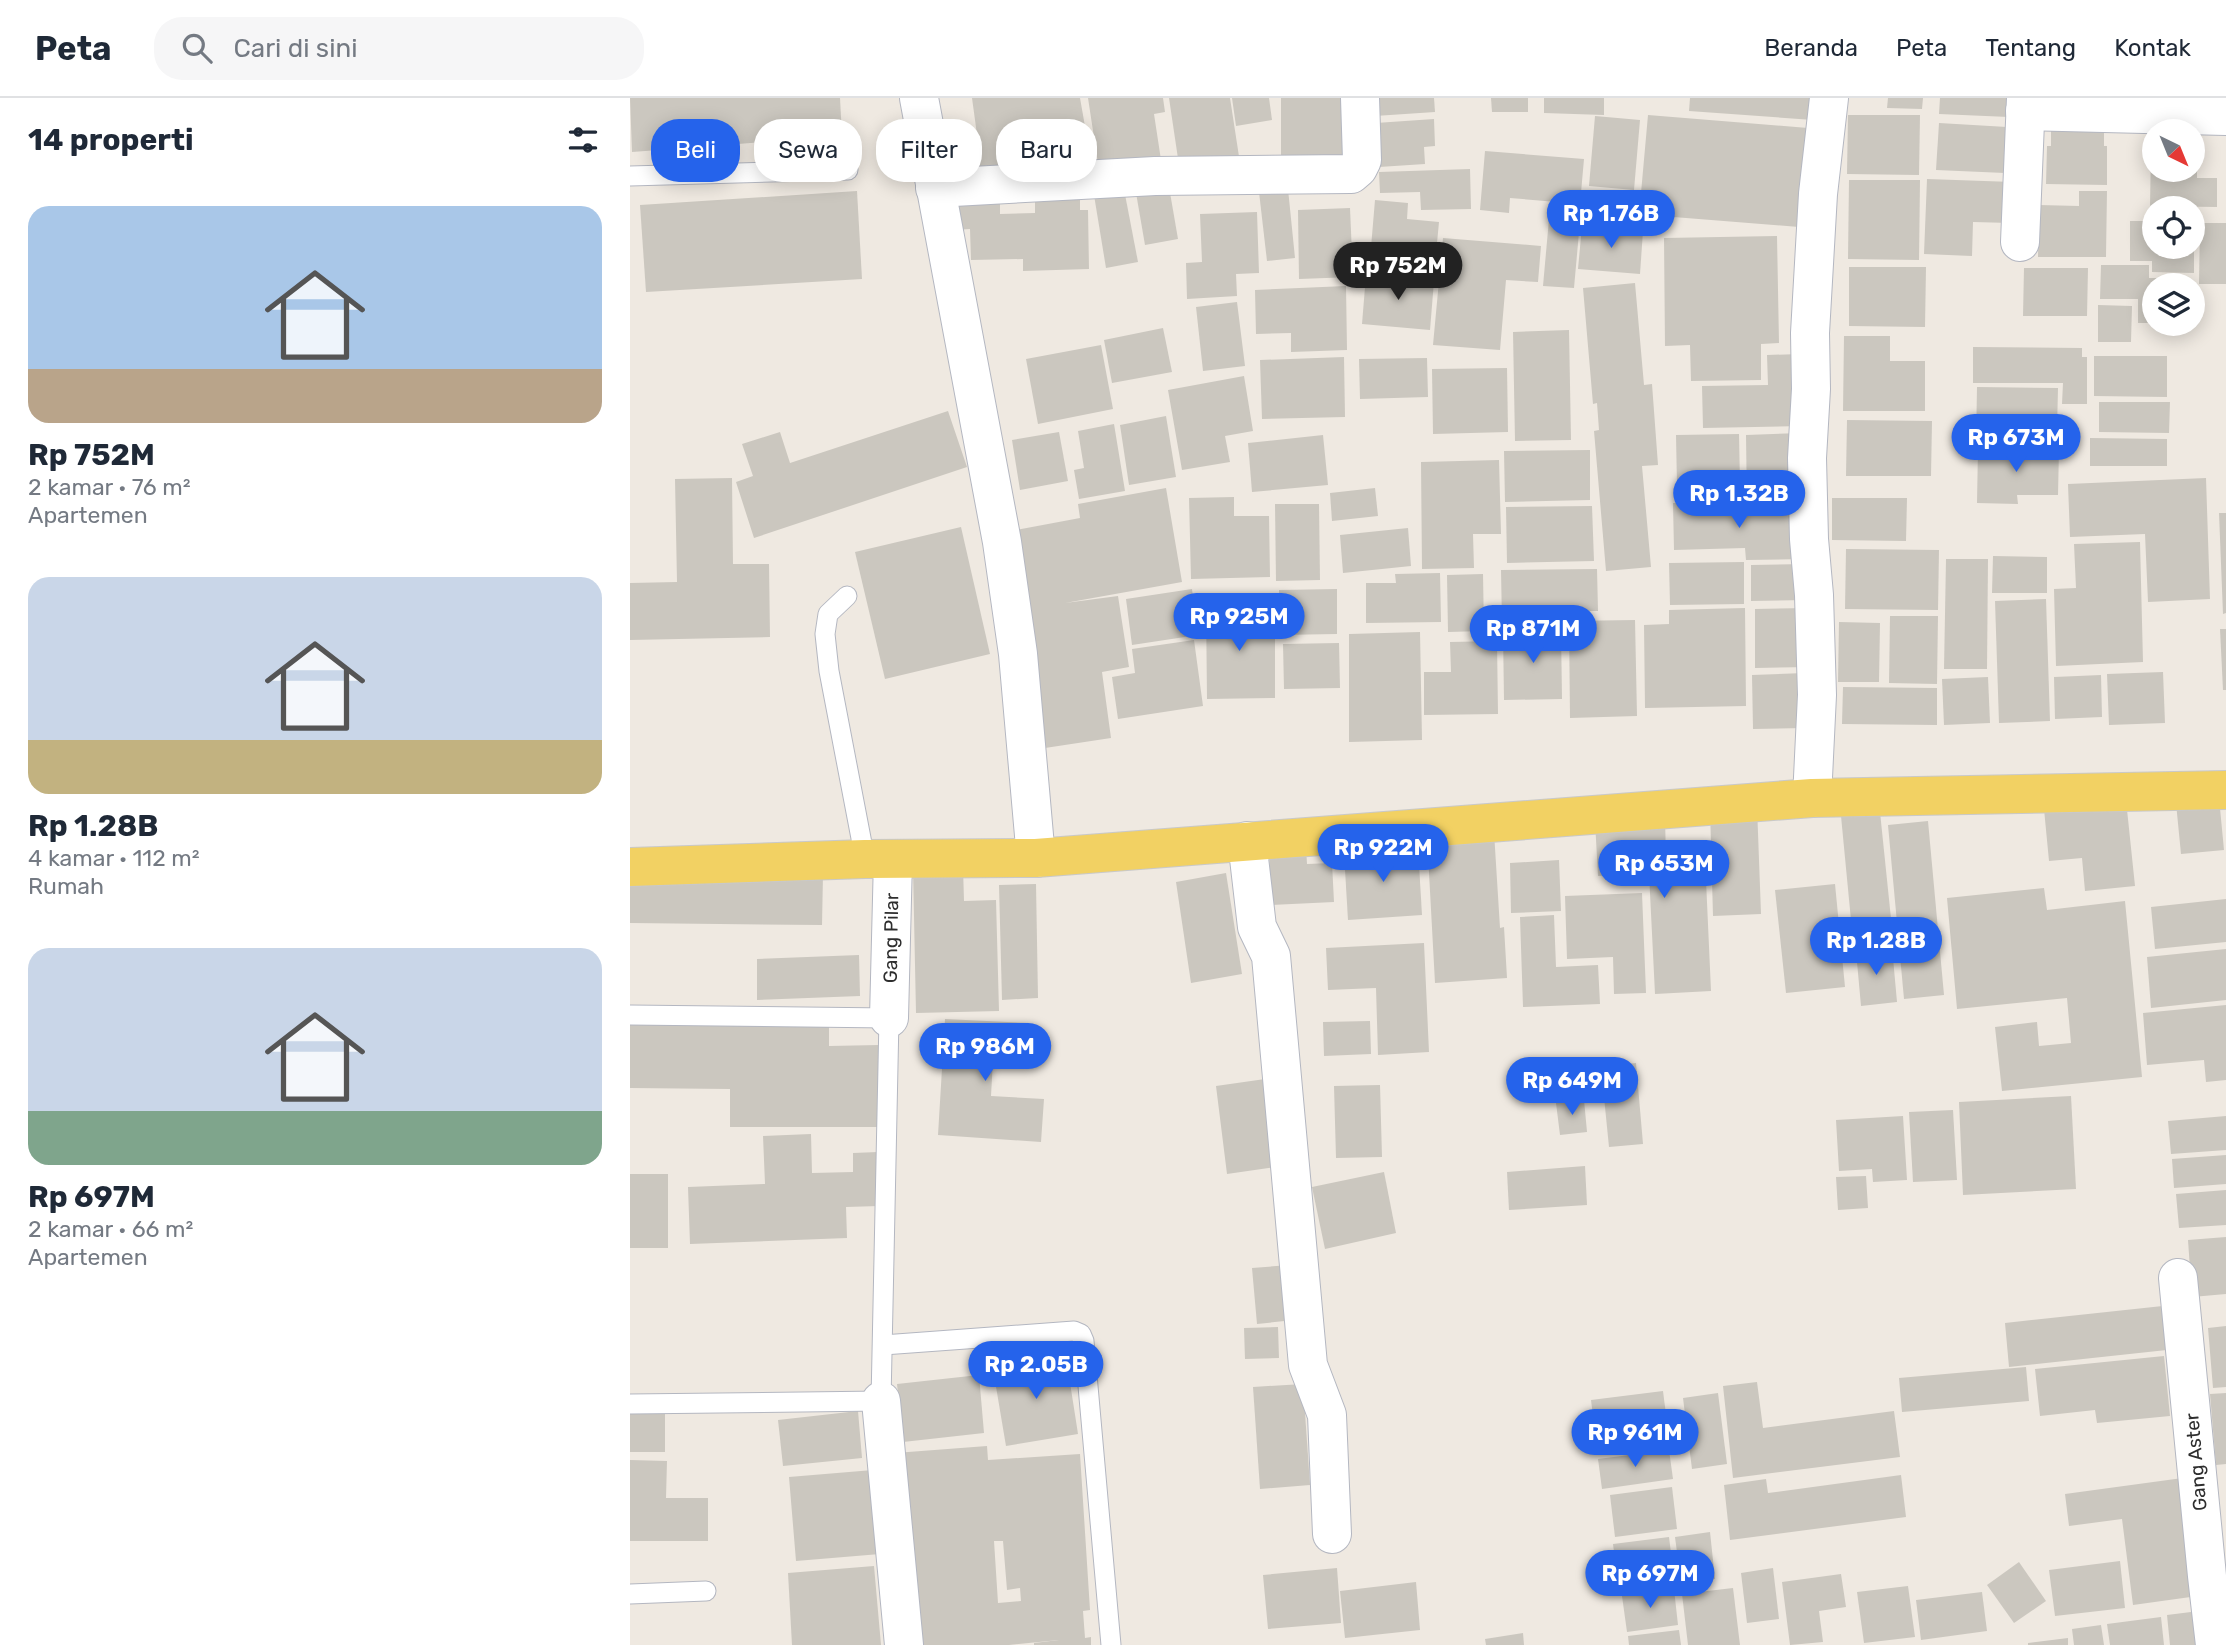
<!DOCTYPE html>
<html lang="id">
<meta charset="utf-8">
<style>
body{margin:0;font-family:Rubik,sans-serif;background:#f6f6f7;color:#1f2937;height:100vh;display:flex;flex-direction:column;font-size:26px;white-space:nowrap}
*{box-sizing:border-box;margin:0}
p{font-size:23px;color:#747a83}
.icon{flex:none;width:38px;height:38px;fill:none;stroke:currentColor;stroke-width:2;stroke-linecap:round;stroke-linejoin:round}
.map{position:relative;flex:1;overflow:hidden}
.drawer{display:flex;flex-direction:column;background:#fff;width:630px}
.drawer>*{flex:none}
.banner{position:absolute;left:21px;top:21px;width:665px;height:63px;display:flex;gap:14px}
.needle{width:46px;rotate:137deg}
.tools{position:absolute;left:1512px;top:21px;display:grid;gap:14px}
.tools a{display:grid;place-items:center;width:63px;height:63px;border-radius:50%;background:#fff;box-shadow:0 4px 18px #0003;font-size:35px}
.price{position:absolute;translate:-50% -60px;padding:0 16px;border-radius:24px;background:#2563eb;color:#fff;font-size:23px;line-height:46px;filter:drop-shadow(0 2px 4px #0008)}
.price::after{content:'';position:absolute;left:50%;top:42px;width:21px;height:16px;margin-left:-10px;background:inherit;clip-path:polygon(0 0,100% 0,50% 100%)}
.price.active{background:#222;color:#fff}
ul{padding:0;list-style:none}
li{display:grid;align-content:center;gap:14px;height:371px;padding:0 28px}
li span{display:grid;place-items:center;height:217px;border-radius:21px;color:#555}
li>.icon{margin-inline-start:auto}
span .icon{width:126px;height:126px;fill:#fffc;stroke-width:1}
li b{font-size:30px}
h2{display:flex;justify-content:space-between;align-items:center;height:84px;padding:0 28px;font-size:30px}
.tag{padding:0 24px;border-radius:28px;background:#fff;box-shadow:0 4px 18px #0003;font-size:24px;line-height:63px}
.tag.active{background:#2563eb;color:#fff}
header{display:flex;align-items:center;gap:42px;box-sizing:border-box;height:98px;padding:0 35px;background:#fff;border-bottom:2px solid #e0e1e3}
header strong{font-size:33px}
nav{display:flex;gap:38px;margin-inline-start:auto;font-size:24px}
.search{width:490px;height:63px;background:#f6f6f7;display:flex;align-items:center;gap:18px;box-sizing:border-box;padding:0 24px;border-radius:28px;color:#747a83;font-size:26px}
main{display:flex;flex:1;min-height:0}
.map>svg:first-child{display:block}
.building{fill:#cbc7bf;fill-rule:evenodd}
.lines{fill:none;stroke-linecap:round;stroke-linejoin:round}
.service-casing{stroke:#b4b7c1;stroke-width:21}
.minor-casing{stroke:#b4b7c1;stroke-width:40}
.primary-casing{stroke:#c9c9c9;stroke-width:40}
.service{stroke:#fff;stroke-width:19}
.minor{stroke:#fff;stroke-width:38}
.primary{stroke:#f2d163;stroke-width:38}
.labels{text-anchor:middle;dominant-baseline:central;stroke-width:7;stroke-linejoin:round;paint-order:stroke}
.street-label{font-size:19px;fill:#2e2e2e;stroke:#fff}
</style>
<header>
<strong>Peta</strong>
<div class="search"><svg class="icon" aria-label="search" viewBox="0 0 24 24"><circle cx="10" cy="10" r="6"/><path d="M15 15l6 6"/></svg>Cari di sini</div>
<nav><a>Beranda</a><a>Peta</a><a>Tentang</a><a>Kontak</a></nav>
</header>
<main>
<section class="drawer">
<h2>14 properti<svg class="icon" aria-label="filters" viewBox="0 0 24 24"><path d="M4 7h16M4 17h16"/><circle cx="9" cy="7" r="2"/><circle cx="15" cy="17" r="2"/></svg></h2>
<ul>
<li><span style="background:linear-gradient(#a9c7e8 75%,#b9a48a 0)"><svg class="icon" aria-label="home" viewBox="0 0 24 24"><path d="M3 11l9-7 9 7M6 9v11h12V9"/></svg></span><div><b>Rp 752M</b><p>2 kamar · 76 m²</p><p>Apartemen</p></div></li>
<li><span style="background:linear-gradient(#c9d6e8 75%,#c2b280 0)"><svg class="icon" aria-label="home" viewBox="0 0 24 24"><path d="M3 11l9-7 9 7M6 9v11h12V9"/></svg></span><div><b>Rp 1.28B</b><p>4 kamar · 112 m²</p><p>Rumah</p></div></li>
<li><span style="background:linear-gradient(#c9d6e8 75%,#7fa58c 0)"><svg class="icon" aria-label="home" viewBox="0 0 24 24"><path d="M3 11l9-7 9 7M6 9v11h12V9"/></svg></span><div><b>Rp 697M</b><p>2 kamar · 66 m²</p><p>Apartemen</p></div></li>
</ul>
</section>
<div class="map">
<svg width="1596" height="1547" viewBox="0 0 1596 1547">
<rect width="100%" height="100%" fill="#efe9e1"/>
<g class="building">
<polygon points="0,0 210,0 212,38 2,54"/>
<polygon points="342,0 450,0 456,34 420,40 425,75 330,82 325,47 348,44"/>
<polygon points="458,0 533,0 535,14 524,16 531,62 469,72"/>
<polygon points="539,0 600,0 610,65 550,74"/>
<polygon points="602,0 639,0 642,22 606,28"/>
<polygon points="651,0 714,0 715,63 651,64"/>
<polygon points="744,0 804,0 805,14 745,18"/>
<polygon points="861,0 898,0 898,14 862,14"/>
<polygon points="914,0 974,0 974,17 914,15"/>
<polygon points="1060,0 1185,0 1183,22 1059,13"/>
<polygon points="1258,0 1293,0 1292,11 1257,10"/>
<polygon points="1310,0 1380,0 1379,19 1309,16"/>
<polygon points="1018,17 1178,30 1169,129 1031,118 1033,97 1011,95"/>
<polygon points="1218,17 1290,17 1289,77 1217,76"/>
<polygon points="965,18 1010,22 1004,92 959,88"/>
<polygon points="804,21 805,48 794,49 795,66 749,69 746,25"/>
<polygon points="1421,23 1474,23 1474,48 1477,48 1477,87 1416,86 1417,48 1421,48"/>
<polygon points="1309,25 1377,29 1375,75 1306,72"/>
<polygon points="1521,51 1524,51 1524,72 1563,72 1563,51 1567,51 1567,80 1587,80 1587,109 1520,108"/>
<polygon points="855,53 954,61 950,106 880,100 879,115 850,112"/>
<polygon points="840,71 841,111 791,112 790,94 750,95 749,74"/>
<polygon points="1297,81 1383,84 1381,125 1343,124 1342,158 1294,156"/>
<polygon points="1219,82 1290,82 1289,162 1218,161"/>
<polygon points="538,83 548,141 515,147 505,89"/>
<polygon points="493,86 508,164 476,170 463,91"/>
<polygon points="450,90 450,112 458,112 459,171 393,173 393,161 341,162 340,131 324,132 324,98 370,96 370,116 405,115 405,91"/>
<polygon points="658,91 665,160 637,163 629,94"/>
<polygon points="227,93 232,181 16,194 10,107"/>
<polygon points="1449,93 1477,93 1476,159 1408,159 1409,107 1449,108"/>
<polygon points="957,94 1016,99 1013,130 954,126"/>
<polygon points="745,102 778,105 777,121 809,124 804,177 739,173"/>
<polygon points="720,110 723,179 669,181 668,112"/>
<polygon points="920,110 951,112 944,190 913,188"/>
<polygon points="627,114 629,175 606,176 607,198 557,201 556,165 572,164 570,116"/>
<polygon points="1500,123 1524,123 1524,149 1564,149 1564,175 1522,174 1522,163 1500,163"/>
<polygon points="1570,125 1596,125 1596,186 1569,186"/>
<polygon points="952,128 1013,133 1010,176 948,171"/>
<polygon points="1147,138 1149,245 1131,246 1131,282 1061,283 1060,247 1035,248 1034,140"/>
<polygon points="813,140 911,148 908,184 876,182 870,252 803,247"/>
<polygon points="1471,167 1519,167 1519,180 1540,180 1540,187 1524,187 1524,225 1508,225 1508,201 1470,201"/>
<polygon points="1219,169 1296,169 1295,229 1219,228"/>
<polygon points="1394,170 1458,170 1457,218 1393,218"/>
<polygon points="736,177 804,183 800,232 732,226"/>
<polygon points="1005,185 1014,287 1022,286 1028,367 1012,368 1021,469 976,473 964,333 969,332 967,305 963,306 953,190"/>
<polygon points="716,188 717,252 661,254 661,235 626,236 625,192"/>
<polygon points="607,204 615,268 573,273 566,209"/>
<polygon points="1468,207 1502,208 1501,244 1468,244"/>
<polygon points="533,230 542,274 482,285 474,242"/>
<polygon points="939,232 941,342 885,343 883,234"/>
<polygon points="1214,238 1260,238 1260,263 1295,263 1295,313 1213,313"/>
<polygon points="471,247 483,311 408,326 396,261"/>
<polygon points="1343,249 1452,250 1452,259 1457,259 1457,306 1432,306 1433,285 1343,285"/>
<polygon points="1171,256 1172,328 1073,330 1072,288 1138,287 1137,257"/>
<polygon points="1464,258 1537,258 1537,299 1464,298"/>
<polygon points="714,259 715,319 632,321 630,262"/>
<polygon points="797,260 798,299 730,301 729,261"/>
<polygon points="877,270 878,334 803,336 802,271"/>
<polygon points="614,278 623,333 595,338 600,364 552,372 538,292"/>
<polygon points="1347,289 1428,290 1427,332 1394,332 1394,345 1346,345"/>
<polygon points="1469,304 1540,304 1539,335 1469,334"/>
<polygon points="318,313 337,369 124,440 106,384 123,378 112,346 150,334 160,365"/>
<polygon points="536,318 546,379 499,387 490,327"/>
<polygon points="1217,322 1302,323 1301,378 1216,378"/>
<polygon points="484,326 495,393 449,401 444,372 454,370 448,333"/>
<polygon points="429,334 438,383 390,392 382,342"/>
<polygon points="1172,335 1173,409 1117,409 1116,337"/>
<polygon points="1109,336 1110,386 1047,388 1046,337"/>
<polygon points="693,337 698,387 622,394 618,345"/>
<polygon points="1460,340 1537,341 1537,368 1460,368"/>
<polygon points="1348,350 1429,351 1428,397 1387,397 1388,406 1347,405"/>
<polygon points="960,352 960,402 875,404 874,353"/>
<polygon points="869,362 871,436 843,436 844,470 792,471 791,364"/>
<polygon points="102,380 103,466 139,466 140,539 0,542 0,485 47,484 45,381"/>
<polygon points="1576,380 1580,501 1518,504 1515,436 1440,439 1438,386"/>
<polygon points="536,390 552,484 435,505 488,498 499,569 472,574 481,640 415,650 381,433 450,420 448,406"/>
<polygon points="745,390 748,418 702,423 700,395"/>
<polygon points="604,399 604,418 639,418 640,479 561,481 559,400"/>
<polygon points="1202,400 1277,400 1276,443 1202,442"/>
<polygon points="1115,404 1115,415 1174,414 1175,461 1116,462 1115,450 1044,452 1043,405"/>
<polygon points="645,406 689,406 690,482 646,483"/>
<polygon points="962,408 964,463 877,465 876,409"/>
<polygon points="1589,415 1596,415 1596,515 1593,516"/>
<polygon points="331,429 360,556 255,581 225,454"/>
<polygon points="778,430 781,468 713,475 710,437"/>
<polygon points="1510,444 1513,564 1426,568 1424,491 1446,490 1444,446"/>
<polygon points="1216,451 1309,452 1308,512 1215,511"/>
<polygon points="1363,458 1417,459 1417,495 1362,495"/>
<polygon points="1316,461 1358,461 1357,571 1314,571"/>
<polygon points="1114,464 1114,506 1040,507 1039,465"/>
<polygon points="1177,466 1177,502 1121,503 1121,467"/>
<polygon points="967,471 968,513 931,513 931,524 872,525 871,472"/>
<polygon points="810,475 811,524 736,525 736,485 766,485 765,476"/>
<polygon points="853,476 854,533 818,534 817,477"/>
<polygon points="562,491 568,537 502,547 496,501"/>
<polygon points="707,491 707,536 650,537 649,492"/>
<polygon points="1416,501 1420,623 1369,625 1365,503"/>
<polygon points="576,506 622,506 622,522 645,522 645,600 577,601"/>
<polygon points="1115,510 1116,608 1015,610 1014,527 1039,526 1039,512"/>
<polygon points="1179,510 1180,569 1125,570 1125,511"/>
<polygon points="1260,518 1308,518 1307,586 1259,585"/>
<polygon points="1005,522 1007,618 940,620 939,523"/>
<polygon points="1209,524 1250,525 1249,584 1208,584"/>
<polygon points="1590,531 1596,531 1596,592 1593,592"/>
<polygon points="931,532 932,601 874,602 873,533"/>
<polygon points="790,534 792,642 719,644 719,536"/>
<polygon points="564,542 573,608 488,621 482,579 505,575 502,551"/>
<polygon points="867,543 868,616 794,617 794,574 821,574 820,544"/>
<polygon points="709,545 710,590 654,591 653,546"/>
<polygon points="1533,574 1535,625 1479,627 1477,576"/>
<polygon points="1174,575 1175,630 1123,631 1122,577"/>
<polygon points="1471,577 1472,619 1425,621 1424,579"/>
<polygon points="1358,579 1360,625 1314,627 1312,581"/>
<polygon points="1213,589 1307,590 1307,627 1212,626"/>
<polygon points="1589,700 1594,752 1551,756 1546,705"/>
<polygon points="1496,702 1505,788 1455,793 1452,760 1419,763 1414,711"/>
<polygon points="1127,708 1131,816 1083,818 1080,710"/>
<polygon points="1250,714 1263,840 1223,843 1211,718"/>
<polygon points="1035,719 1036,762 1075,760 1081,893 1025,896 1019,775 968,778 965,723"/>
<polygon points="1298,723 1314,897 1274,901 1258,727"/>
<polygon points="864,734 870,830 874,829 877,880 805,885 797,738"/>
<polygon points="676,749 677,766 702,765 704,804 641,807 639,751"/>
<polygon points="788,750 792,817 718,822 714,755"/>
<polygon points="929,762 931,813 881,815 880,765"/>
<polygon points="333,769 334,803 366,802 369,913 286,915 283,770"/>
<polygon points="0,774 193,776 192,827 0,825"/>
<polygon points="596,775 612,876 561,885 546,784"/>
<polygon points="406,786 408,900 372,902 369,787"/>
<polygon points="1205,786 1215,889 1156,895 1145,792"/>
<polygon points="1414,790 1417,812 1495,803 1512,979 1372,993 1365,929 1407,924 1409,948 1441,945 1437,900 1327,911 1317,800"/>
<polygon points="1012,795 1016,895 984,896 983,859 937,861 935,798"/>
<polygon points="1596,801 1596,844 1525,851 1521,809"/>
<polygon points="924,817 926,869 968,867 970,906 893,909 890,819"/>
<polygon points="794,845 799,954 748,957 746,890 698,892 696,850"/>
<polygon points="1262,849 1267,904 1231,908 1226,853"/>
<polygon points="1596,851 1596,902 1521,910 1517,859"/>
<polygon points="229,857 230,898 127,902 127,861"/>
<polygon points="1596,907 1596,982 1576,984 1574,962 1517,967 1513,915"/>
<polygon points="315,921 399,925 397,963 363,962 361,998 414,1001 411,1044 308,1037"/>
<polygon points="740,923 741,956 694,958 693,924"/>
<polygon points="0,925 199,926 199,948 249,947 249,1029 100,1029 100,991 0,990"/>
<polygon points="1006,965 1013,1046 979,1049 971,969"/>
<polygon points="635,981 646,1069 597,1076 586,988"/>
<polygon points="750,987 752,1059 706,1060 704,988"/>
<polygon points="1441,998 1446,1091 1333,1097 1329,1004"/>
<polygon points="954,1002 957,1034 930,1037 926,1005"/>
<polygon points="1323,1012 1327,1082 1283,1084 1279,1014"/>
<polygon points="1273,1018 1277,1082 1243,1084 1242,1071 1209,1073 1206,1022"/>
<polygon points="1596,1018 1596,1052 1541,1056 1538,1023"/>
<polygon points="181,1036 182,1075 223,1074 223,1055 248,1054 249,1108 216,1109 217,1140 60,1146 58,1089 135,1086 133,1038"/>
<polygon points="1596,1057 1596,1086 1544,1090 1542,1061"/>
<polygon points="955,1068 957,1107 879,1112 877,1074"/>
<polygon points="754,1074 766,1135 695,1151 682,1089"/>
<rect x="0" y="1076" width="38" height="74"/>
<polygon points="1236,1078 1238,1110 1208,1112 1206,1079"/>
<polygon points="1596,1092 1596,1127 1549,1130 1546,1096"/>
<polygon points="1596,1139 1596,1196 1562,1199 1558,1142"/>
<polygon points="659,1167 664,1222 627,1226 622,1170"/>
<polygon points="1542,1207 1546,1251 1379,1269 1375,1225"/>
<polygon points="1596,1228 1596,1289 1583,1290 1578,1230"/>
<polygon points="648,1229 649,1260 615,1261 614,1230"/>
<polygon points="1534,1258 1540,1318 1467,1325 1465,1312 1410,1318 1405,1271"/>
<polygon points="436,1259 448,1336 376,1348 363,1271"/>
<polygon points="1396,1269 1399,1303 1272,1314 1269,1280"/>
<polygon points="349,1277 354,1335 273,1344 267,1286"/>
<polygon points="1127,1284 1133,1330 1264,1313 1270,1359 1103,1380 1093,1288"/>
<polygon points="673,1286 680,1387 630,1391 623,1289"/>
<polygon points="1033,1293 1040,1348 968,1357 961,1302"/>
<polygon points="1088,1295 1097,1366 1062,1371 1053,1300"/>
<polygon points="1596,1295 1596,1366 1586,1367 1580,1296"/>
<polygon points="228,1313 232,1360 153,1368 148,1322"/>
<rect x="0" y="1314" width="35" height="40"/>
<path d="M 357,1348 L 358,1362 L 450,1356 L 460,1512 L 453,1513 L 455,1540 L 461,1539 L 461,1547 L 404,1547 L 404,1545 L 429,1542 L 379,1547 L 284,1547 L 265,1355 ZM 364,1443 L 373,1443 L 377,1492 L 390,1490 L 391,1503 L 368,1505 Z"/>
<polygon points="1039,1352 1043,1381 972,1391 968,1361"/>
<polygon points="0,1362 37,1363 36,1400 78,1400 78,1443 0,1443"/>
<polygon points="243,1372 250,1456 166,1463 159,1379"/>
<polygon points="1271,1377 1276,1419 1100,1442 1094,1387 1136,1381 1138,1395"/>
<polygon points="1560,1379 1575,1497 1503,1507 1492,1421 1439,1428 1435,1396"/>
<polygon points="1042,1389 1047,1431 985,1439 980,1397"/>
<polygon points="1080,1434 1085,1481 1051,1485 1045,1439"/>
<polygon points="1039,1439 1045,1487 989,1494 983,1446"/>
<polygon points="1490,1463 1495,1510 1425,1518 1419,1472"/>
<polygon points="1389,1464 1416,1503 1384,1525 1357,1487"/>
<polygon points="244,1468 251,1547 162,1547 158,1475"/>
<polygon points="707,1470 711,1525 638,1531 633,1477"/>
<polygon points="1143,1470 1149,1521 1117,1525 1111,1475"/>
<polygon points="1211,1476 1216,1509 1189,1513 1193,1544 1160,1547 1152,1484"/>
<polygon points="786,1484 790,1532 715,1540 710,1493"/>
<polygon points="1278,1488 1285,1539 1234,1545 1227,1494"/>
<polygon points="1103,1490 1110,1547 1058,1547 1052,1496"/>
<polygon points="1044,1491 1048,1527 997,1534 992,1498"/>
<polygon points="1352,1494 1357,1533 1291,1542 1286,1502"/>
<polygon points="1577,1512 1581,1547 1540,1547 1537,1517"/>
<polygon points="1531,1519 1534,1547 1480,1547 1477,1526"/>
<polygon points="1471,1527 1474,1547 1444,1547 1442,1531"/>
<polygon points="1049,1532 1051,1547 999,1547 998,1538"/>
<polygon points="893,1535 894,1547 856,1547 855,1541"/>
<polygon points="1438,1540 1438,1547 1398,1547 1398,1545"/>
</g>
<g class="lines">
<g class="service-casing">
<g id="service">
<polyline points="0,78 218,72"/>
<polyline points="217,498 198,516 195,536 199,573 235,761"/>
<polyline points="0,917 259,920 251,1303 0,1306"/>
<polyline points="253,1247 444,1233 451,1236 454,1243 481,1547"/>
<polyline points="0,1496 76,1493"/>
</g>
</g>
<g class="minor-casing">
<g id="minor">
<polyline points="289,0 372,444 388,556 406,760"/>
<polyline points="1395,13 1596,18"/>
<polyline points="305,90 525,78 721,76 728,70 732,62 730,0"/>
<polyline points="1390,144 1396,0"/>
<polyline points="1182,700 1187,597 1184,497 1179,441 1177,360 1181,291 1180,235 1188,96 1199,0"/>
<polyline points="617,743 627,829 641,858 678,1267 697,1317 702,1436"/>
<polyline points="259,920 263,761"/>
<polyline points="1548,1180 1577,1478 1585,1547"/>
<polyline points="251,1303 274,1547"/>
</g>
</g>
<g class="primary-casing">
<polyline id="primary" points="0,769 235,761 406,760 1182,700 1596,692"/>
</g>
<use href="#service" class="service"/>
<use href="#minor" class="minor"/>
<use href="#primary" class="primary"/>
</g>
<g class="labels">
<g class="street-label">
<text transform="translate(261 840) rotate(-89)">Gang Pilar</text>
<text transform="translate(1566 1364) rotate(-95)">Gang Aster</text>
</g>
</g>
</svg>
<div class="tools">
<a><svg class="needle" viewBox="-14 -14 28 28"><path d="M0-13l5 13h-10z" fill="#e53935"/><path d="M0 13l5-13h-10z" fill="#747a83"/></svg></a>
<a><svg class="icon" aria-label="locate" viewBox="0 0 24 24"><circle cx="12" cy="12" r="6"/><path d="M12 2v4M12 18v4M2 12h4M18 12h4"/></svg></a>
<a><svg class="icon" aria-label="layers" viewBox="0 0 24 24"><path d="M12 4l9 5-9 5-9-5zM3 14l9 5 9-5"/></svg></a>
</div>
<b class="price" style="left:981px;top:152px">Rp 1.76B</b>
<b class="price active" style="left:768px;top:204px">Rp 752M</b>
<b class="price" style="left:1386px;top:376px">Rp 673M</b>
<b class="price" style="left:1109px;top:432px">Rp 1.32B</b>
<b class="price" style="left:609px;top:555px">Rp 925M</b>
<b class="price" style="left:903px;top:567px">Rp 871M</b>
<b class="price" style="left:753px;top:786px">Rp 922M</b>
<b class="price" style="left:1034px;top:802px">Rp 653M</b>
<b class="price" style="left:1246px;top:879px">Rp 1.28B</b>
<b class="price" style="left:355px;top:985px">Rp 986M</b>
<b class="price" style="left:942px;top:1019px">Rp 649M</b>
<b class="price" style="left:406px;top:1303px">Rp 2.05B</b>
<b class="price" style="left:1005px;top:1371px">Rp 961M</b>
<b class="price" style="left:1020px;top:1512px">Rp 697M</b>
<div class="banner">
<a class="tag active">Beli</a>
<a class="tag">Sewa</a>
<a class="tag">Filter</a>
<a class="tag">Baru</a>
</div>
</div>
</main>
